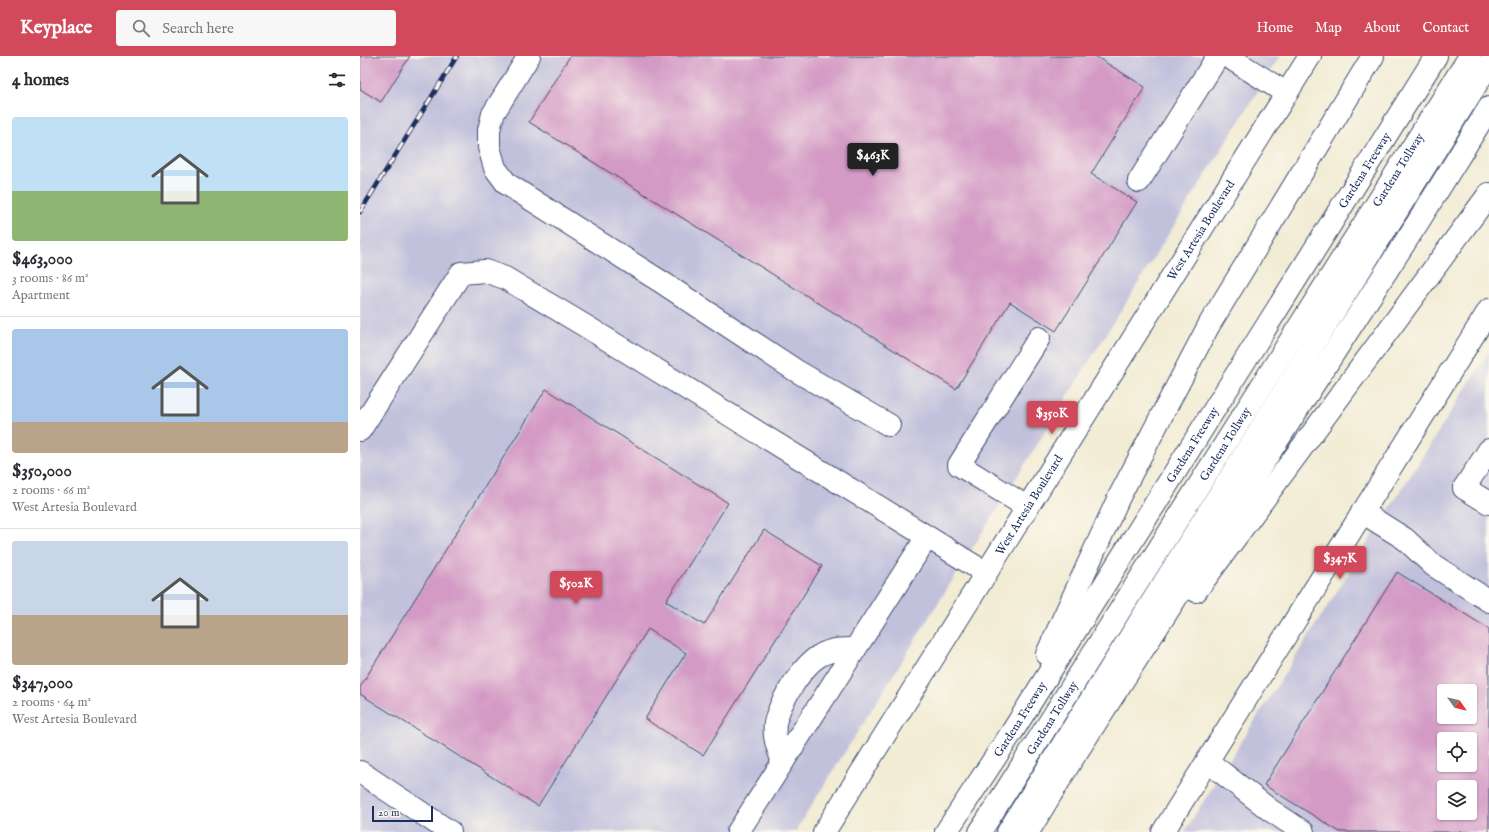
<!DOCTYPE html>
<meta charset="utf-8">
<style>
body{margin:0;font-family:"IM FELL English",serif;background:#f7f7f7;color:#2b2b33;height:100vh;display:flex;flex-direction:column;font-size:15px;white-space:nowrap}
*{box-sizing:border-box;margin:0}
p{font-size:13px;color:#7c7c81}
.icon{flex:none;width:22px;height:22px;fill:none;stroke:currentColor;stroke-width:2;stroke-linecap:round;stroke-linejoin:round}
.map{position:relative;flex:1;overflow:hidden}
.panel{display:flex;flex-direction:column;background:#fff;width:360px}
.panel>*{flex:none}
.needle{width:26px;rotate:124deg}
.buttons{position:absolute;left:1077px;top:628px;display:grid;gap:8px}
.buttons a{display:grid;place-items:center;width:40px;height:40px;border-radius:4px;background:#fff;box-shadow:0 1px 3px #0004;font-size:20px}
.scale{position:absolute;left:12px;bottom:10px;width:61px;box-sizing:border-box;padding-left:4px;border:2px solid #1b2f5e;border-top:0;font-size:11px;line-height:14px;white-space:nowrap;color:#1b2f5e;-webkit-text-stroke:3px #fbf7ec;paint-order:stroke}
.price{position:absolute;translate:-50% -34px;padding:0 9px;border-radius:4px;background:#d1495b;color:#fff;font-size:13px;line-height:26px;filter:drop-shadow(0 1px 2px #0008)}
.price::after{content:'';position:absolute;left:50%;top:24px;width:12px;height:9px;margin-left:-6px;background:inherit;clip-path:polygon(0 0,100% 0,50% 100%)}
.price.current{background:#222;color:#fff}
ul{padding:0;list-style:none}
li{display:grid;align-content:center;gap:8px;height:212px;padding:0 12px}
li+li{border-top:1px solid #e1e1e2}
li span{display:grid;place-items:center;height:124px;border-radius:4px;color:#555}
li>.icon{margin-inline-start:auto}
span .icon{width:72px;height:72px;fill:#fffc;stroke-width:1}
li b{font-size:17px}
h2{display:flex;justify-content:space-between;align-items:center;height:48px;padding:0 12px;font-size:17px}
header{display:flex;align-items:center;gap:24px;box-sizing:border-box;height:56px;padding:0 20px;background:#d1495b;color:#fff}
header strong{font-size:19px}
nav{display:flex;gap:22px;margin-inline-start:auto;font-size:14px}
.search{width:280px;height:36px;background:#f7f7f7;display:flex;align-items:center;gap:10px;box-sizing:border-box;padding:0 14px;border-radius:4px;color:#7c7c81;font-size:15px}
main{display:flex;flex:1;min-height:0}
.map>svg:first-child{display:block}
.industrial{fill:#c2c1dc;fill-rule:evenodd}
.building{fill:#d39ac5;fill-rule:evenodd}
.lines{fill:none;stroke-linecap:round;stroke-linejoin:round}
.minor-casing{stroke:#3b4b70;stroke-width:24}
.major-casing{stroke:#3b4b70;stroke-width:24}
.highway-casing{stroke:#3b4b70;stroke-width:24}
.minor{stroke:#fff;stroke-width:22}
.major{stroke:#fff;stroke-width:22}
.highway{stroke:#fff;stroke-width:22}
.rail-casing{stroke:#1b2f5e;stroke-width:4.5}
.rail{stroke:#fbf7ec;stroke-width:3;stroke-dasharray:9;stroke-linecap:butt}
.labels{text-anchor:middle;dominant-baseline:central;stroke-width:4;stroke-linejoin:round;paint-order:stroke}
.street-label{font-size:12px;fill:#1b2f5e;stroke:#fbf7ec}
</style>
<header>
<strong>Keyplace</strong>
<div class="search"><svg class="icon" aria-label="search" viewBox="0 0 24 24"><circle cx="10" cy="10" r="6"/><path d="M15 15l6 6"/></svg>Search here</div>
<nav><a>Home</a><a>Map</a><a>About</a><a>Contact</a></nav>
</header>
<main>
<section class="panel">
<h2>4 homes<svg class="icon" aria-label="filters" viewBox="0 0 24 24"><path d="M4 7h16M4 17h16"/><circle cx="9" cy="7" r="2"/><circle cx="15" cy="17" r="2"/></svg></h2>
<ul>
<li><span style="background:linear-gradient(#bfe0f5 60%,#8fb573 0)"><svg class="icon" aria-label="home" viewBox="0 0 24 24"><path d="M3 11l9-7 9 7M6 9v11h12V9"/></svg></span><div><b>$463,000</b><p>3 rooms · 86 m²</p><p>Apartment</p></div></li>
<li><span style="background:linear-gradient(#a9c7e8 75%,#b9a48a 0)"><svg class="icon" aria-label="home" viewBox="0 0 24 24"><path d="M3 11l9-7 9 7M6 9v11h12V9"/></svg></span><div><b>$350,000</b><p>2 rooms · 66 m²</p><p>West Artesia Boulevard</p></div></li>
<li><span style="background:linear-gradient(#c9d6e8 60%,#b9a48a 0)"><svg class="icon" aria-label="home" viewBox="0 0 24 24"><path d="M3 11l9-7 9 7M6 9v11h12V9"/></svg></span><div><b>$347,000</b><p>2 rooms · 64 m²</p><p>West Artesia Boulevard</p></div></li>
</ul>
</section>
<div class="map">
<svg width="1129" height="776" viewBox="0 0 1129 776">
<rect width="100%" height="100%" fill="#fbf7ec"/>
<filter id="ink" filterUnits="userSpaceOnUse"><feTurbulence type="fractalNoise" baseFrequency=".025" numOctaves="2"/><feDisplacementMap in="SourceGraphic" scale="8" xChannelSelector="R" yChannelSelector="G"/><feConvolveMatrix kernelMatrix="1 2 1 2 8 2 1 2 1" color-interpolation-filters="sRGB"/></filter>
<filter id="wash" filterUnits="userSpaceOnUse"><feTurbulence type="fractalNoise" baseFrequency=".012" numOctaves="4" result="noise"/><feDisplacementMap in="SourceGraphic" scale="16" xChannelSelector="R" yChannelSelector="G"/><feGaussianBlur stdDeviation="0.9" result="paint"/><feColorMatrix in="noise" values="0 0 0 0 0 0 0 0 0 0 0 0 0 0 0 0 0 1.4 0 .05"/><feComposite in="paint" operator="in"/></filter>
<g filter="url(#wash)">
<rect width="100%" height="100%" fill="#f2ecd4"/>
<g class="industrial">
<polygon points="0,0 920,0 435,776 0,776"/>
<path d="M 1129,296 L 1129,776 L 824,776 ZM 1084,635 L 1110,635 L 1110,661 L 1084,661 ZM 1084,683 L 1110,683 L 1110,709 L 1084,709 ZM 1084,731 L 1110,731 L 1110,757 L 1084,757 Z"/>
</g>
<g id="blocks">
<g class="building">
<polygon points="0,0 50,0 21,46 0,33"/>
<polygon points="210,0 735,0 785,31 731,118 777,146 696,275 650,246 596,333 169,66"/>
<polygon points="186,333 368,447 306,545 344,569 404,474 462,510 343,699 285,663 326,597 288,573 178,750 0,638 0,631"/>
<path d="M 1037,516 L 1129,573 L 1129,776 L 980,776 L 904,729 ZM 1084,635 L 1110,635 L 1110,661 L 1084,661 ZM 1084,683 L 1110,683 L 1110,709 L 1084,709 ZM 1084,731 L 1110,731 L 1110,757 L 1084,757 Z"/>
</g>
</g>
</g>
<g filter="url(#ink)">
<use href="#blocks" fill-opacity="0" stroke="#3b4b70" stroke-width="1"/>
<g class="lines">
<g class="minor-casing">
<g id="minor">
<polyline points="169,0 133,58 129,74 129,91 135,112 147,128 303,227 435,314 529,369"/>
<polyline points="867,0 926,37"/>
<polyline points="779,125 858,0"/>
<polyline points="0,374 101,217 125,215 145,222 227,271 626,517"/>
<polyline points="1129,394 1104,432 1129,447"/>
<polyline points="667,451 599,409 679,282"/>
<polyline points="1002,456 1045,483 1073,509 1129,545"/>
<polyline points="847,705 910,754 943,776"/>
<path d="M 423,706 C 418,693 413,681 415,667 C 419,647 443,608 461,599 C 472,593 482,593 494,593"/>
<polyline points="0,716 90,776"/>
<polyline points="378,776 567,481"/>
</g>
</g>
<g class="major-casing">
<g id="major">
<path id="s1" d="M 464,776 L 950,0"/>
<polyline points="803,776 1129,254"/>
</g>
</g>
<g class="highway-casing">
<g id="highway">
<polyline points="836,535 1129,138"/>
<polyline points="687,598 759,441 849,269 1013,0"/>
<path id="s2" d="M 586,776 L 652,676 L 1076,0"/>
<path id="s3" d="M 620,776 L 1110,0"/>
<polyline points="648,776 1129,8"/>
<polyline points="668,776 711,705 1060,163 1129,52"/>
</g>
</g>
<use href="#minor" class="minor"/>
<use href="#major" class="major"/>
<use href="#highway" class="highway"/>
<g class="rail-casing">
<polyline id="rail" points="0,156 97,0"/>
</g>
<use href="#rail" class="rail"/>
</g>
</g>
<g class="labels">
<g class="street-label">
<text stroke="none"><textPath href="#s2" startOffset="783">Gardena Freeway</textPath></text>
<text stroke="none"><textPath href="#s3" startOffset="783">Gardena Tollway</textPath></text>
<text stroke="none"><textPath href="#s1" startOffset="710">West Artesia Boulevard</textPath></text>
<text stroke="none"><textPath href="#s3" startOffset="459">Gardena Tollway</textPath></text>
<text stroke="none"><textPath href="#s2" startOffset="459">Gardena Freeway</textPath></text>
<text stroke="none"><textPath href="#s1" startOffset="386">West Artesia Boulevard</textPath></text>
<text stroke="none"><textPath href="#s3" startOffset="135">Gardena Tollway</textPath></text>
<text stroke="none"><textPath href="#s2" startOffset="135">Gardena Freeway</textPath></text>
</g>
</g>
</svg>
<div class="buttons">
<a><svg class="needle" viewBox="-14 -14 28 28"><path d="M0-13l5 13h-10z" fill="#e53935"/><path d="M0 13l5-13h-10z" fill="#7c7c81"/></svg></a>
<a><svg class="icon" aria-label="locate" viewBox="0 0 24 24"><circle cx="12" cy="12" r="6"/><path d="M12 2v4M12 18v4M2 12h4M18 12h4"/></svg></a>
<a><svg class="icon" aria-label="layers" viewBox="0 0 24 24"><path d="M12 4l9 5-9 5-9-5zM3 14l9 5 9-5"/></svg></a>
</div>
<div class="scale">20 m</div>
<b class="price current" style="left:513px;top:121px">$463K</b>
<b class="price" style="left:692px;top:379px">$350K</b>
<b class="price" style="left:980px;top:524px">$347K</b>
<b class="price" style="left:216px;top:549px">$502K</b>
</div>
</main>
